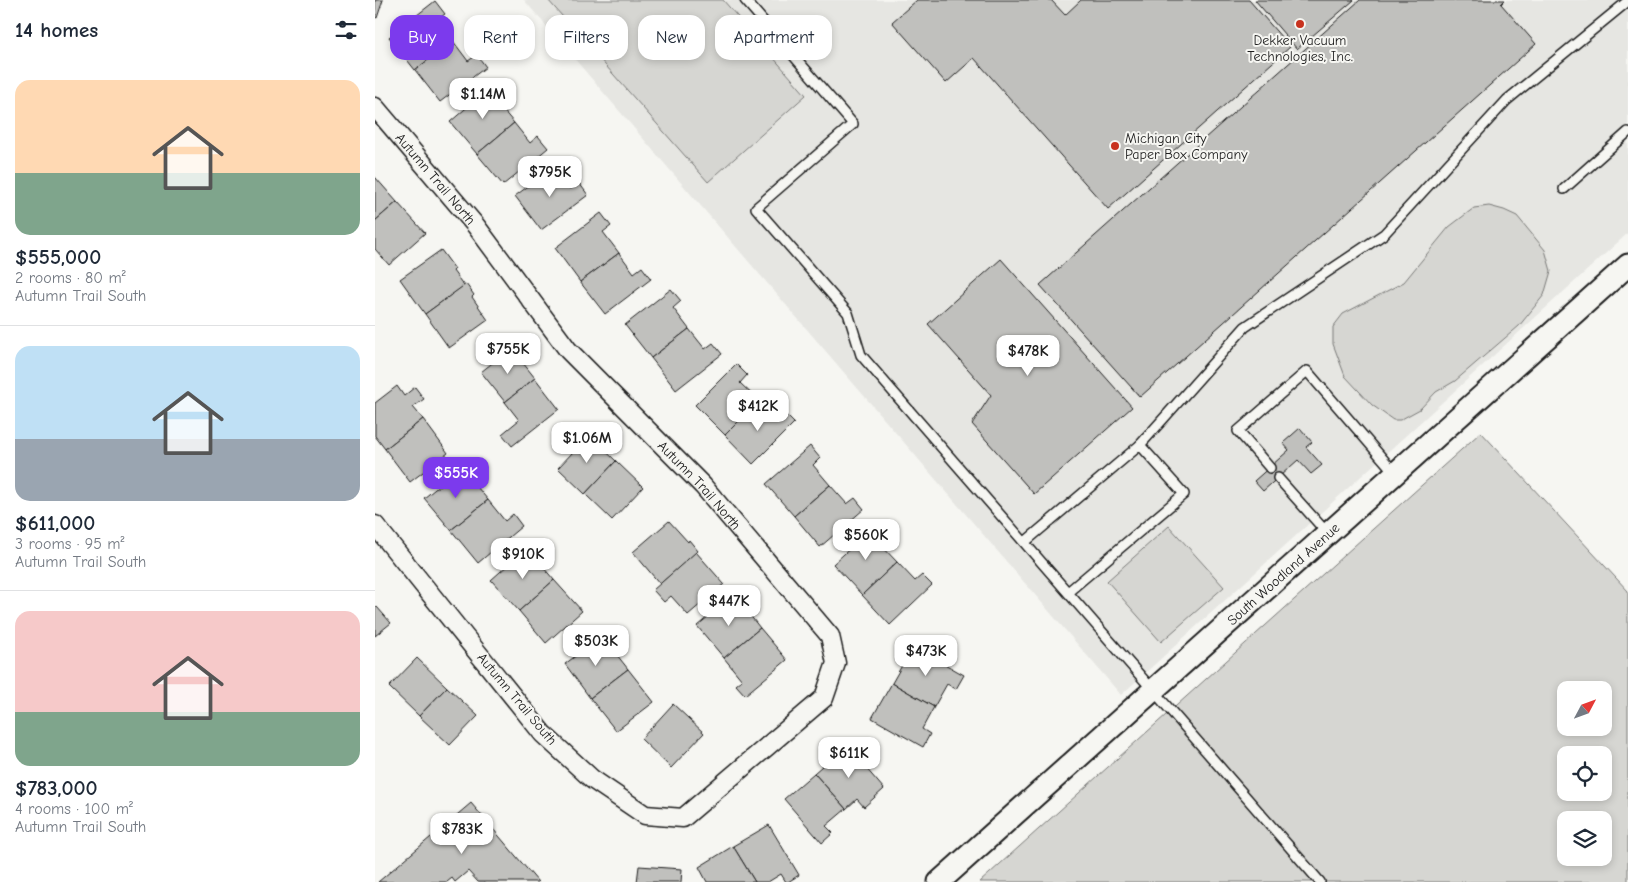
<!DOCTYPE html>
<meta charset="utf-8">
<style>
body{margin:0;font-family:"Comic Neue",sans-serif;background:#f2f2f3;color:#1f2937;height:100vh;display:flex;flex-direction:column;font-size:19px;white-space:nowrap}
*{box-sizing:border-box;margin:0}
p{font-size:16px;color:#747a83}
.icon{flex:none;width:28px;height:28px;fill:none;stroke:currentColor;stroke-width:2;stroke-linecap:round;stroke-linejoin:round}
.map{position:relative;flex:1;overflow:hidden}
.side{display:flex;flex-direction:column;background:#fff;width:375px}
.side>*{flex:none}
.banner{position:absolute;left:15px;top:15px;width:475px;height:45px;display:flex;gap:10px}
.needle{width:32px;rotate:49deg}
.tools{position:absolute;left:1182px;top:681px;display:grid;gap:10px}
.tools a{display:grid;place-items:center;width:55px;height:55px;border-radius:10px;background:#fff;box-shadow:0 2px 8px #0003;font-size:25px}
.price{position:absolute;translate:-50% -42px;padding:0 11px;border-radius:10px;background:#fff;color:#222;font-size:16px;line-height:32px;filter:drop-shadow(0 1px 2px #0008)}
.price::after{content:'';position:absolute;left:50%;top:30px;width:15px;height:11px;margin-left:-8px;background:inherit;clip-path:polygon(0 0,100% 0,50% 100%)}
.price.active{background:#7c3aed;color:#fff}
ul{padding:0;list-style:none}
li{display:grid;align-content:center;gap:10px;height:265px;padding:0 15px}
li+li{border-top:1px solid #e0e1e3}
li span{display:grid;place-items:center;height:155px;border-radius:15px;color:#555}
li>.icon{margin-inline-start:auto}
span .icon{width:90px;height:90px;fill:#fffc;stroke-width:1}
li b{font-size:21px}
h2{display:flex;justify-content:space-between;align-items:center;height:60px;padding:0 15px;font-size:21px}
.tag{padding:0 18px;border-radius:15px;background:#fff;box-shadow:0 2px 8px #0003;font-size:18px;line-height:45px}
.tag.active{background:#7c3aed;color:#fff}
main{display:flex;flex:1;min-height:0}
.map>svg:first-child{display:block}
.built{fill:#e6e6e2}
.green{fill:#d6d6d2;stroke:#797977;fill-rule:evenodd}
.building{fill:#c0c0bd;stroke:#1c1c1c}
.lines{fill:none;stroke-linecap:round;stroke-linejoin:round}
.service-casing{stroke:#1c1c1c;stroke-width:12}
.minor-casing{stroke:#1c1c1c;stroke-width:21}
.tertiary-casing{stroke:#1c1c1c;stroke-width:25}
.service{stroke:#f6f6f2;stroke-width:9}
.minor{stroke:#f6f6f2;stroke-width:18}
.tertiary{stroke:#f6f6f2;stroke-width:21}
.poi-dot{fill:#c8321e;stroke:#f6f6f2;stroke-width:2}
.labels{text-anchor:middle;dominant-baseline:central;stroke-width:4;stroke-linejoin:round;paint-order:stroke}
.poi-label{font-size:14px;fill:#1c1c1c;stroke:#f6f6f2}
.street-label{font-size:14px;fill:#1c1c1c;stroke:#f6f6f2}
</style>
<main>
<section class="side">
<h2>14 homes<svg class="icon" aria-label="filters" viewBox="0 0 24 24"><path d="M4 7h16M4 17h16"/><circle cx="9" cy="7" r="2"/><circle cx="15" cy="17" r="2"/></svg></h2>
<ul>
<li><span style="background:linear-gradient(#ffd9b3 60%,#7fa58c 0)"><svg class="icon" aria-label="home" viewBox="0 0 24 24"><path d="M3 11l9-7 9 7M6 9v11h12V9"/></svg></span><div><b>$555,000</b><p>2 rooms · 80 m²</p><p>Autumn Trail South</p></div></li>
<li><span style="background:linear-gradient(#bfe0f5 60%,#9aa5b1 0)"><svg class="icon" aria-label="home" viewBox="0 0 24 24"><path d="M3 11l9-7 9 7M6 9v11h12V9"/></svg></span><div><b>$611,000</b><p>3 rooms · 95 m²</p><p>Autumn Trail South</p></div></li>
<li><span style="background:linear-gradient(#f6c9c9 65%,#7fa58c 0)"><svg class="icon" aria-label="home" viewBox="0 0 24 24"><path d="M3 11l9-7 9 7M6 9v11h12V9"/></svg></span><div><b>$783,000</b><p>4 rooms · 100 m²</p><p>Autumn Trail South</p></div></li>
</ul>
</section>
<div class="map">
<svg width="1253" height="882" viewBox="0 0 1253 882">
<rect width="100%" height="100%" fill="#f6f6f2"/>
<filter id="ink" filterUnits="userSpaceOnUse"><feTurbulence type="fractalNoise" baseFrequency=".02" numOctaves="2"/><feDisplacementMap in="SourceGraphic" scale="10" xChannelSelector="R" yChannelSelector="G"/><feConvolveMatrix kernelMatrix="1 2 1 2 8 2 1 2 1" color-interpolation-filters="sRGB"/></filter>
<g filter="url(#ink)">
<polygon class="built" points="149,0 1253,0 1253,233 746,695"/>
<g class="green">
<polygon points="173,0 348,0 431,95 333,182"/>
<polygon points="1114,206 1129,210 1142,216 1170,250 1176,271 1169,295 1144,326 1080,381 1061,392 1045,409 1025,420 1018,420 997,405 970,376 958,344 958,327 968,314 1029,282 1074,227 1099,208"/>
<path d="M 1106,432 L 1253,591 L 1253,882 L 605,882 ZM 1191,690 L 1229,690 L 1229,728 L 1191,728 ZM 1191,755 L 1229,755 L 1229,792 L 1191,792 ZM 1191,820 L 1229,820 L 1229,858 L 1191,858 Z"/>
<polygon points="794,526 849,587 786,642 732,581"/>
</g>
<g class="building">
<polygon points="0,0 8,0 2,18 0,17"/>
<polygon points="542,0 676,0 690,15 706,0 874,0 915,47 733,209 599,58 571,83 517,22"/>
<polygon points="880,0 979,0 922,49"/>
<polygon points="985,0 1130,0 1126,4 1161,44 765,397 665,285"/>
<polygon points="60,1 70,14 62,20 78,41 40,70 14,37"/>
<polygon points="78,41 93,61 102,55 111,67 65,102 40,70"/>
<polygon points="119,84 129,96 122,103 139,123 102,154 75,122"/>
<polygon points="139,123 155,143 163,136 173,148 128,185 102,154"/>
<polygon points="179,167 195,189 204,183 213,195 166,230 140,196"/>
<polygon points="0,177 22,202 0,221"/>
<polygon points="22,202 50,233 14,265 0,249 0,221"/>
<polygon points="226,213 236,226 228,232 244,253 205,282 180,248"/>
<polygon points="66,250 80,269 78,271 89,286 50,314 25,279"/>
<polygon points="244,253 259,273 267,267 276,279 230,314 205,282"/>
<polygon points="626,259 757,407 659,494 597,424 616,395 553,324"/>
<polygon points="91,284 99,295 97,297 113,320 74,348 50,314"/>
<polygon points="296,289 306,301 298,308 314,329 276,358 250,325"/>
<polygon points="314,329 330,349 338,343 347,354 301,390 276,358"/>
<polygon points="136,348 160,378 130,402 106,372"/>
<polygon points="361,364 372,375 365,383 384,401 350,435 320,405"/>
<polygon points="160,378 184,409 137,446 127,434 144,420 130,402"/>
<polygon points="22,386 29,396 40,387 49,399 38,407 48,419 10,449 0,436 0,403"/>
<polygon points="384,401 402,420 409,413 419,423 378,464 350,435"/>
<polygon points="48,419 73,453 35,482 10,449"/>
<polygon points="925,428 937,442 931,447 947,465 936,474 923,460 888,491 879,481 914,450 908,443"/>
<polygon points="214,435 241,461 210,494 183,468"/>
<polygon points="435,446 445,458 438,465 455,485 419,516 391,484"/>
<polygon points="241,461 268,487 237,520 210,494"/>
<polygon points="86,468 113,500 76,530 49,498"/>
<polygon points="455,485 472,504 480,498 489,509 445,547 419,516"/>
<polygon points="113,500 130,521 138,514 147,526 103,563 76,530"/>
<polygon points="294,521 313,542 314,540 323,551 285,584 258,552"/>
<polygon points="501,525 512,536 504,543 522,562 487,595 458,564"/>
<polygon points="152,548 179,580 144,611 116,580"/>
<polygon points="321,552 349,584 313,615 296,596 289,602 278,590"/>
<polygon points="522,562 540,581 547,575 557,585 515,625 487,595"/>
<polygon points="179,580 207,611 171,643 144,611"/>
<polygon points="359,595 385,628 349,658 322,626"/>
<polygon points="2,607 16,623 0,636 0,609"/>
<polygon points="385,628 412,660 370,695 361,685 367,680 349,658"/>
<polygon points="227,636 253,669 215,698 190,664"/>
<polygon points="538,646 589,675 581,689 572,684 559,707 517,683"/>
<polygon points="42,658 72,687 44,716 14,687"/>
<polygon points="253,669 279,702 241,731 215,698"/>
<polygon points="517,683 559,707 547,729 555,734 548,747 497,718"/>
<polygon points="72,687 103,716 75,745 44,716"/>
<polygon points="298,704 329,733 296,768 266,739"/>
<polygon points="471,745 509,789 489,807 482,799 471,809 439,773"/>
<polygon points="439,773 471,809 451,826 458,833 447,843 409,799"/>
<polygon points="96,803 163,882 103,882 93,871 80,882 77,878 72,882 3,882"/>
<polygon points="394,825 424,875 413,882 411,882 406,874 393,882 380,882 358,846"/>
<polygon points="358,846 380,882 332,882 324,867"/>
<polygon points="264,866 307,869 306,882 262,882"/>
</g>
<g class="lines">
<g class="service-casing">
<g id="service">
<polyline points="370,0 478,124 381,208 473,313 486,355 945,882"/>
<polyline points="1189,189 1253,132"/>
<polyline points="765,445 870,327 1009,234 1132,100 1253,1"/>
<polyline points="895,468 863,431 932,371 1020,473"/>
<polyline points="903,478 953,534"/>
<polyline points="650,542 765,445 809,494 693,592"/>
</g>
</g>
<g class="minor-casing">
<g id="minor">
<path id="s1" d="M 0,107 L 101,226 L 193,350 L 328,486 L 455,636 L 461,663 L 449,698 L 308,818 L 270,815 L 217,779 L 168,734 L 0,525"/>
</g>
</g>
<g class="tertiary-casing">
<g id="tertiary">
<path id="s2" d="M 564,882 L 1253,265"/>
</g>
</g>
<use href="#service" class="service"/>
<use href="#minor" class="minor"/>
<use href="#tertiary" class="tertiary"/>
</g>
</g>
<g class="poi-dot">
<circle cx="925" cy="24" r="5"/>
<circle cx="740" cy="146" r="5"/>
</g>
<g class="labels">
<g class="poi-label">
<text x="925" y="40">Dekker Vacuum<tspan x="925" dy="16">Technologies, Inc.</tspan></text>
<text x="750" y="138" text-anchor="start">Michigan City<tspan x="750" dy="16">Paper Box Company</tspan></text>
</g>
<g class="street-label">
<text stroke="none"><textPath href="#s1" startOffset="94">Autumn Trail North</textPath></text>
<text stroke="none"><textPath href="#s1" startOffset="499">Autumn Trail North</textPath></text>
<text stroke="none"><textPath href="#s2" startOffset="462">South Woodland Avenue</textPath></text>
<text transform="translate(142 699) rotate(50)">Autumn Trail South</text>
</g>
</g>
</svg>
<div class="tools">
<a><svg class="needle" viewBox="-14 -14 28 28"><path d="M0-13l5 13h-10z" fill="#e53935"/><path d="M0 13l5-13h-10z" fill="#747a83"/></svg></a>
<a><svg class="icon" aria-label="locate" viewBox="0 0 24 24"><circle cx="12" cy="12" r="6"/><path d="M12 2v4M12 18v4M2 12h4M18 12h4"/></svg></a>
<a><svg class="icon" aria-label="layers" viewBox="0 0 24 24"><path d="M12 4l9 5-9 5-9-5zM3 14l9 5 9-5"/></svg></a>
</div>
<b class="price" style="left:108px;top:120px">$1.14M</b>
<b class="price" style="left:175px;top:198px">$795K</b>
<b class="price" style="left:133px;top:375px">$755K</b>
<b class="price" style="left:653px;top:377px">$478K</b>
<b class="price" style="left:383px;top:432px">$412K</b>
<b class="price" style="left:212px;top:464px">$1.06M</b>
<b class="price active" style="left:81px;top:499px">$555K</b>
<b class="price" style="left:491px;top:561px">$560K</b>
<b class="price" style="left:148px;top:580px">$910K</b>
<b class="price" style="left:354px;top:627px">$447K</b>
<b class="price" style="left:221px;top:667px">$503K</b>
<b class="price" style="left:551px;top:677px">$473K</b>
<b class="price" style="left:474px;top:779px">$611K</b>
<b class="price" style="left:87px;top:855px">$783K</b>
<div class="banner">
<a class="tag active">Buy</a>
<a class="tag">Rent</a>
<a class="tag">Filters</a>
<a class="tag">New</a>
<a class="tag">Apartment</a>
</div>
</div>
</main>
